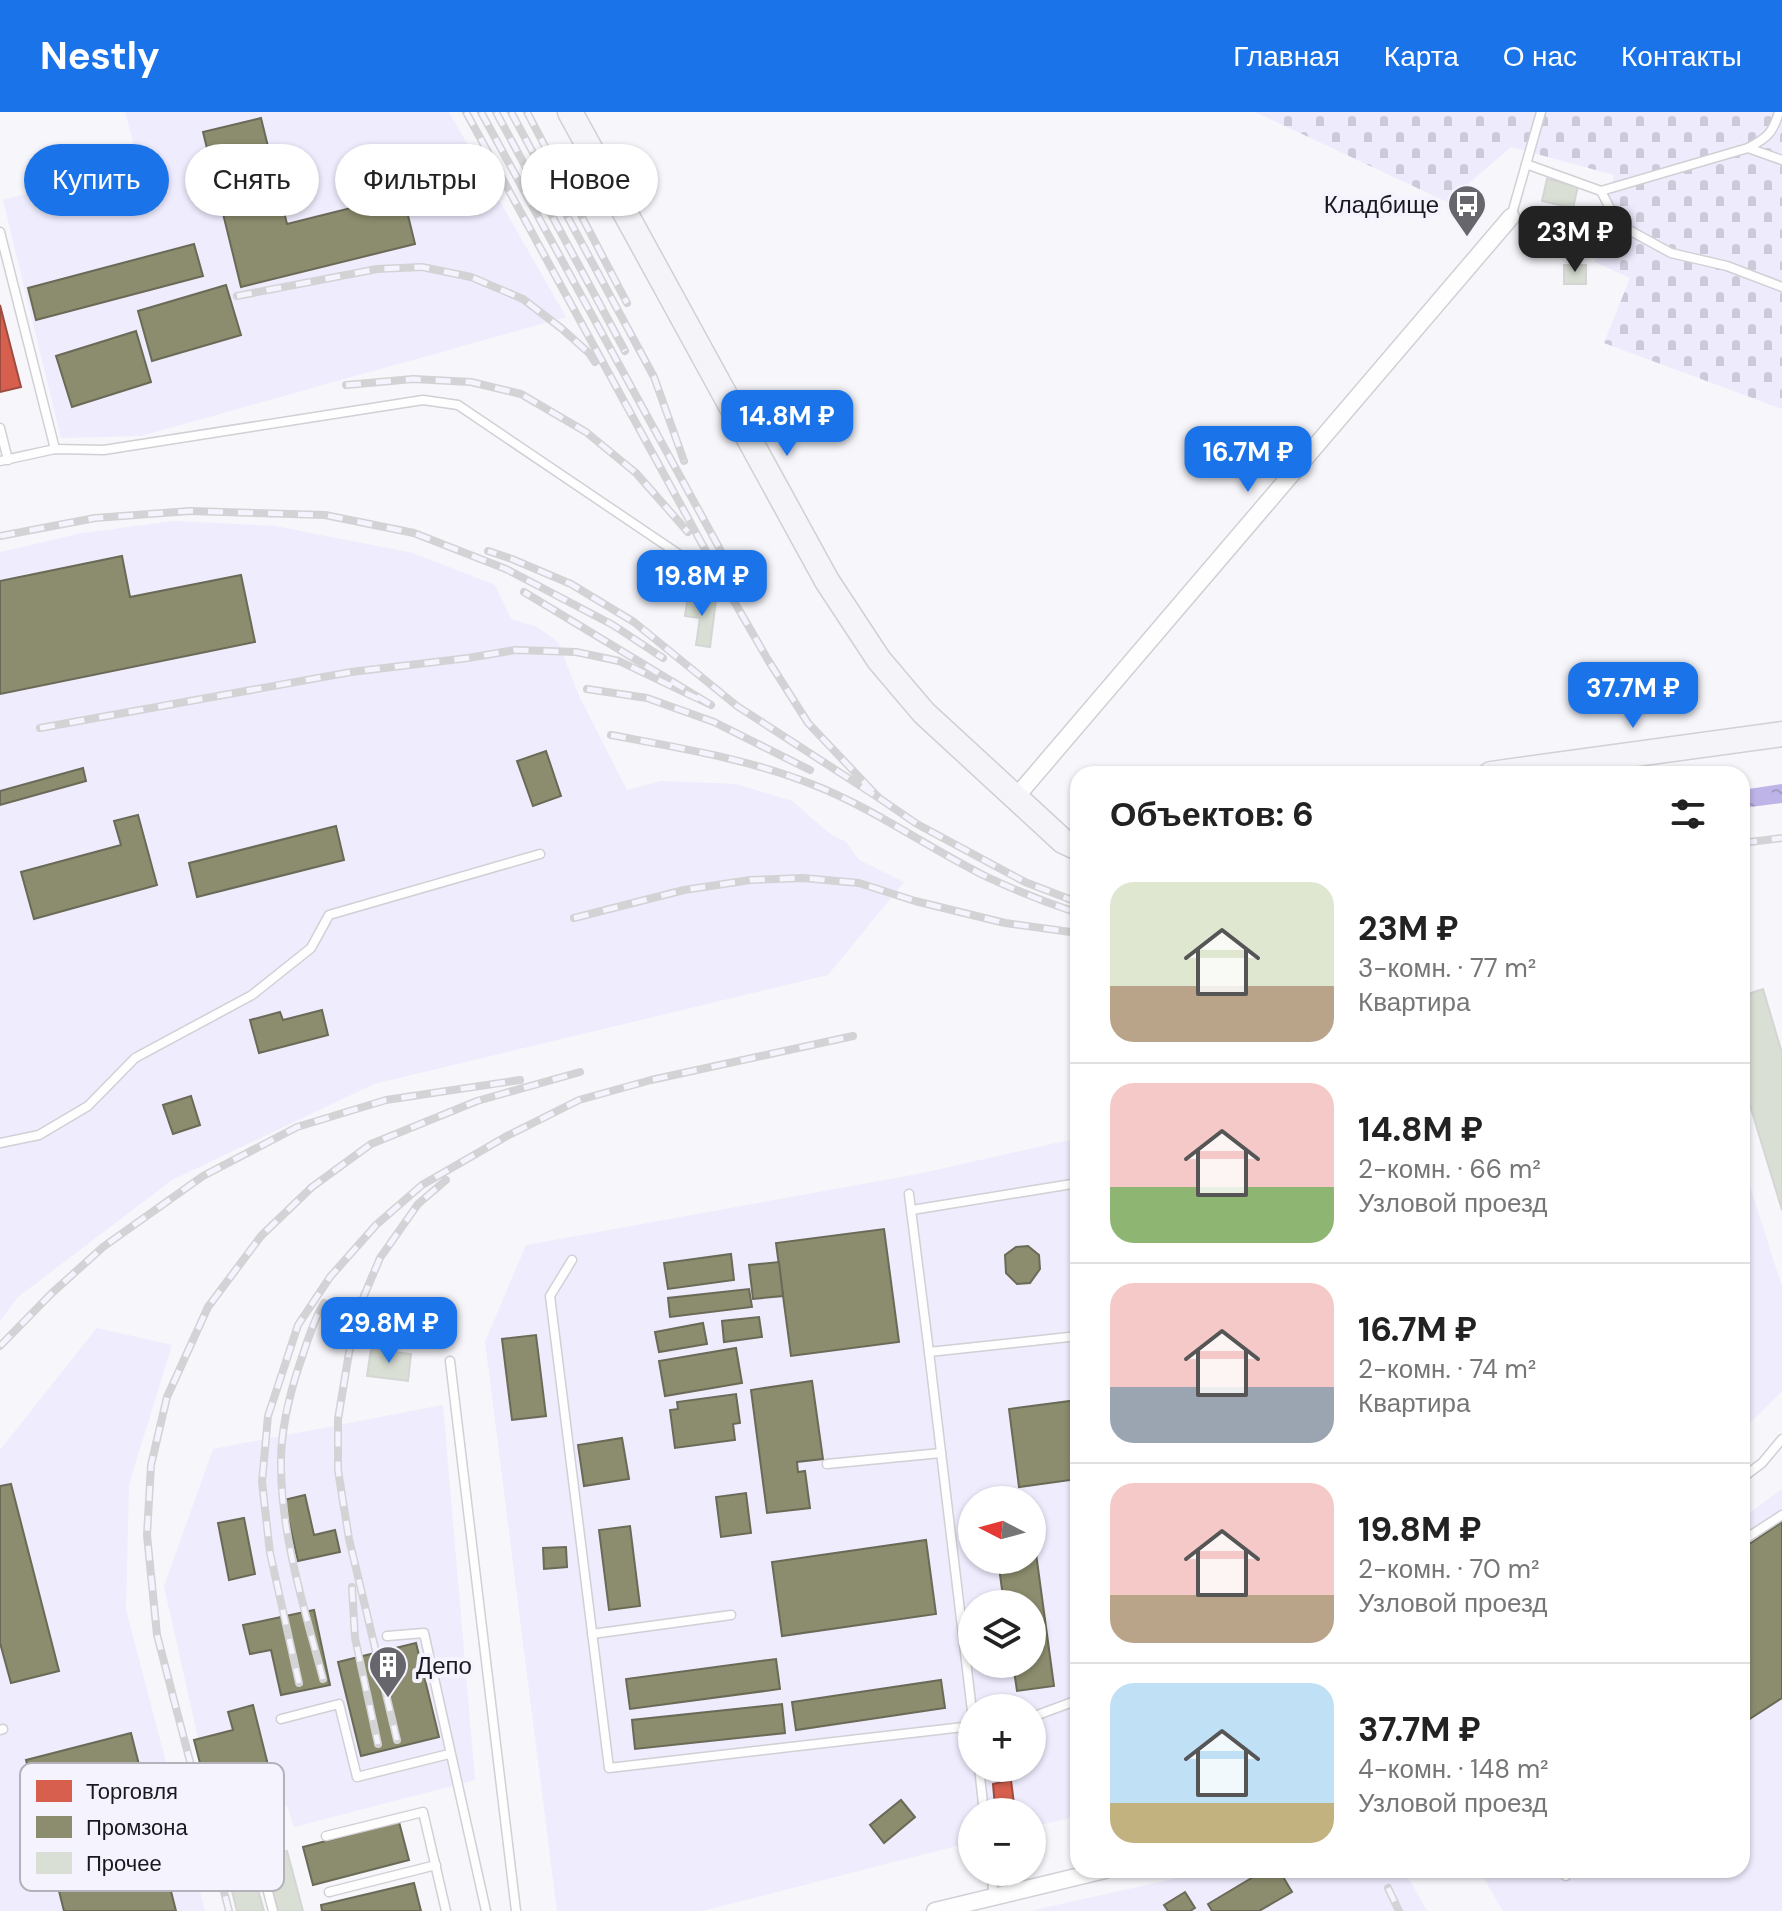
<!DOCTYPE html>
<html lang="ru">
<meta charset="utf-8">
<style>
body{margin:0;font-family:"DM Sans",sans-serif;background:#f2f2f2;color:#222;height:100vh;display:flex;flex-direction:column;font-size:30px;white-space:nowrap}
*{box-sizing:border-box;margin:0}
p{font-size:26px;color:#767676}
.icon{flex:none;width:44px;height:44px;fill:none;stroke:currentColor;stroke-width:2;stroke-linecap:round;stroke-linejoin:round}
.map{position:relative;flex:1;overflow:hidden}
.drawer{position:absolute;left:1070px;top:654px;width:680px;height:1112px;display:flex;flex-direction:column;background:#fff;border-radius:24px;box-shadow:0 2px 6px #0004}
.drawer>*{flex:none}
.guide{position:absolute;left:24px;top:32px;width:760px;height:72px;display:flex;gap:16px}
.needle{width:52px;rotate:276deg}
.fabs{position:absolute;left:958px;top:1374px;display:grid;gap:16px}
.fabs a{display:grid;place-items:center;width:88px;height:88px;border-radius:50%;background:#fff;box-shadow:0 2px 6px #0004;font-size:40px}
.price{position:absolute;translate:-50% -68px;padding:0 18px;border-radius:16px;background:#1a73e8;color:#fff;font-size:26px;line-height:52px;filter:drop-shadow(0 2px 4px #0008)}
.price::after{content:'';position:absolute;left:50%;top:48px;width:24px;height:18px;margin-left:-12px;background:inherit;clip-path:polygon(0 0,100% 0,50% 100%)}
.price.active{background:#222;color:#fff}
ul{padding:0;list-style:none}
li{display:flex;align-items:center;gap:24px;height:200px;padding:0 40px}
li+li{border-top:2px solid #e0e0e0}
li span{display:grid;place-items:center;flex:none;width:224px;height:160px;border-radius:24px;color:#555}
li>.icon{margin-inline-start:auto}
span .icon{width:96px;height:96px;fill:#fffc;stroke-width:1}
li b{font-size:34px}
h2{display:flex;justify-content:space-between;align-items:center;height:96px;padding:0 40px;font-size:34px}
.pill{padding:0 28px;border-radius:36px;background:#fff;box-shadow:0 2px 6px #0004;font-size:28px;line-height:72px}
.pill.active{background:#1a73e8;color:#fff}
header{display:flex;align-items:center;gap:48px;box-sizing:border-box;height:112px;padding:0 40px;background:#1a73e8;color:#fff}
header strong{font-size:38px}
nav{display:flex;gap:44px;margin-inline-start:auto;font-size:28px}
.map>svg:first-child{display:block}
.built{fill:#eeecfd;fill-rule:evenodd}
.cemetery{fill:url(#cemetery-stones)}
.water{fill:url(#water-ripples)}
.shops{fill:#d6604d;stroke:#9e4b40;stroke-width:2}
.industry{fill:#8c8c6e;stroke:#6a6a57;stroke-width:2}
.building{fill:#d9dfd4;stroke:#d4d6d4;stroke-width:2}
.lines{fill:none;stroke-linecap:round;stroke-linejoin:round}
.lane-casing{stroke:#d0d0d5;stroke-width:11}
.street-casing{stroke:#d0d0d5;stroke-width:19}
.secondary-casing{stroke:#d0d0d5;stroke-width:27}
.lane{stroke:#fefefe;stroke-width:8}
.street{stroke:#fefefe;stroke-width:16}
.secondary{stroke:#f5f4f8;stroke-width:24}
.rail-casing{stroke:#d3d3d5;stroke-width:8}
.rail{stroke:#f4f3fe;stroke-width:5;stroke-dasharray:15;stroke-linecap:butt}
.labels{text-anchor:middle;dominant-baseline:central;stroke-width:8;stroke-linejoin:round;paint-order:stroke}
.poi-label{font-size:24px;fill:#1b1920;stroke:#f4f3fe;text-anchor:end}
.key{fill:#f4f3fe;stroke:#b3b2bb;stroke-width:2}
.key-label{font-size:22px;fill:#1b1920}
</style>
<header>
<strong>Nestly</strong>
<nav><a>Главная</a><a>Карта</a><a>О нас</a><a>Контакты</a></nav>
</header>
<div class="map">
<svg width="1782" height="1799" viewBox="0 0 1782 1799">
<defs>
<pattern id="cemetery-stones" width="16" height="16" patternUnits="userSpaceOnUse" patternTransform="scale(2)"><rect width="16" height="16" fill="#eeebfd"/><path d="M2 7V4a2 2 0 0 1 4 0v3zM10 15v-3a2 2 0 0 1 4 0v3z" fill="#ccc9d9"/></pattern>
<pattern id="water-ripples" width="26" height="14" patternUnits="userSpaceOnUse" patternTransform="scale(2)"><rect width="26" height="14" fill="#bfb4e7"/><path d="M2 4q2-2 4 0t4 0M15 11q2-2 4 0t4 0" fill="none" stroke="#a49ac6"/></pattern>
</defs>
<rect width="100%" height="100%" fill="#f6f6fb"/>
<g class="built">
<polygon points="125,0 449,0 566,205 141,324 61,326 3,88 139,52"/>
<polygon points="174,409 275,414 413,441 495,473 511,507 537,515 558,530 579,584 627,678 661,669 736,672 792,689 829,721 846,730 859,748 904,770 828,863 374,972 172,1068 18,1185 0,1209 0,440 83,421"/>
<path d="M 1078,1026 L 1078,1704 L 1032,1715 L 1032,1700 L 972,1700 L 972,1730 L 702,1799 L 557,1799 L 485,1230 L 526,1133 L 918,1062 ZM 972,1388 L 1032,1388 L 1032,1448 L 972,1448 ZM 972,1492 L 1032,1492 L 1032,1552 L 972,1552 ZM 972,1596 L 1032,1596 L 1032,1656 L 972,1656 Z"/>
<polygon points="1742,1049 1782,1175 1782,1279 1742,1319"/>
<polygon points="97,1216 172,1233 129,1372 126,1498 205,1799 0,1799 0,1338"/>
<polygon points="443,1293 475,1668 294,1715 287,1693 217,1711 164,1474 213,1337"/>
<polygon points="1782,1377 1782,1799 1503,1799 1479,1758 1742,1758 1742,1406"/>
<polygon points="1213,1758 1404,1758 1427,1799 1030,1799"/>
</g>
<polygon class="cemetery" points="1255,0 1782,0 1782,297 1604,231 1630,166 1595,150 1614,63 1511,35 1447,90"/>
<polygon class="water" points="1782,672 1782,691 1742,696 1742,678"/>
<g class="shops">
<polygon points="0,193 21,275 0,280"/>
<polygon points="1011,1668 1014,1692 995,1695 993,1672"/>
</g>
<g class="industry">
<polygon points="261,6 287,112 403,83 415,132 241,175 203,20"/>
<polygon points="194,132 203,164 36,208 28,176"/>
<polygon points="226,173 241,223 152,249 138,199"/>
<polygon points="136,219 151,270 72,295 56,244"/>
<polygon points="122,444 130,485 241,463 255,530 0,582 0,469"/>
<polygon points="546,639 561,684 533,694 517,649"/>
<polygon points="83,656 86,669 0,693 0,679"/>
<polygon points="138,703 157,773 34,807 21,760 121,733 114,709"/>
<polygon points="336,714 344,748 197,785 189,751"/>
<polygon points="322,898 328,923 259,941 250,908 280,900 283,908"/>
<polygon points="191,984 200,1013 173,1022 163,993"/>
<polygon points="884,1117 899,1230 791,1244 776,1131"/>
<polygon points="1028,1134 1039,1143 1040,1157 1030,1171 1017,1172 1006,1161 1005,1143 1016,1135"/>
<polygon points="731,1142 734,1168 668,1177 664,1151"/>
<polygon points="779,1150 783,1184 753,1187 749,1153"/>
<polygon points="749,1177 752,1195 670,1205 668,1186"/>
<polygon points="759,1205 762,1225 724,1230 722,1209"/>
<polygon points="703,1211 707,1232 659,1240 655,1220"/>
<polygon points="536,1223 546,1304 512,1308 502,1227"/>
<polygon points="736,1236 742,1271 665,1284 659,1249"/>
<polygon points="812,1269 823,1347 797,1350 798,1360 805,1359 810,1396 767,1401 751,1278"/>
<polygon points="736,1282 740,1311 733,1312 735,1328 675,1336 670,1298 678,1297 677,1290"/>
<polygon points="1078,1288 1078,1367 1019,1375 1009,1297"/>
<polygon points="622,1326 629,1367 584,1374 578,1333"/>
<polygon points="11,1372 59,1559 11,1571 0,1531 0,1374"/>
<polygon points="746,1381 751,1421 721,1425 716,1385"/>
<polygon points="305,1383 314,1423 335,1418 340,1440 298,1449 284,1388"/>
<polygon points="244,1406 255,1462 229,1468 218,1411"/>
<polygon points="1782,1410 1782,1586 1742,1612 1742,1437"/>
<polygon points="630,1414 640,1494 609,1498 599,1418"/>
<polygon points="926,1428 936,1502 782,1524 772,1450"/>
<polygon points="1035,1434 1054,1574 1017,1579 1013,1552 1032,1552 1032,1492 1004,1492 998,1448 1032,1448 1032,1435"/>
<polygon points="566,1435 567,1455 544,1457 543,1436"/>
<polygon points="314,1498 330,1573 281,1583 271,1538 250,1542 243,1513"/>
<polygon points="416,1531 439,1625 361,1644 338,1550"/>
<polygon points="776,1547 780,1577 630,1597 626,1567"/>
<polygon points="941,1568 945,1596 796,1618 792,1590"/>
<polygon points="782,1592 785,1621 635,1637 632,1608"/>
<polygon points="253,1593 271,1665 208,1682 194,1628 233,1618 228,1600"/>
<polygon points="131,1621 176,1799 64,1799 26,1648"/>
<polygon points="901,1688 915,1705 884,1731 870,1713"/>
<polygon points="399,1710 409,1748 313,1773 303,1735"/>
<polygon points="1265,1758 1279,1758 1292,1780 1259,1799 1212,1799 1208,1792"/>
<polygon points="414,1771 421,1799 322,1799 321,1793"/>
<polygon points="1185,1780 1195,1796 1190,1799 1168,1799 1164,1793"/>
</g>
<g class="building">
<polygon points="1547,67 1578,74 1573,96 1542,89"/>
<rect x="1564" y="153" width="22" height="19"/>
<polygon points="688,484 716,488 710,535 696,533 700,506 685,504"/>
<polygon points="1763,877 1782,941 1782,1098 1742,967 1742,884"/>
<polygon points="371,1237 411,1242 408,1269 367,1264"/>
<polygon points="240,1713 264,1799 237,1799 217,1719"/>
<polygon points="287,1739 303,1799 278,1799 263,1745"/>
</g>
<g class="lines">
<g class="lane-casing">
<g id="lane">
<polyline points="1748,36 1782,48"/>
<path d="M 1526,52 L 1601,79 L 1748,36 C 1767,26 1773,21 1779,0"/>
<polyline points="1601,79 1618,112 1671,141 1727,154 1782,175"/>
<polyline points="1511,105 1541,0"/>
<polyline points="0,120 55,337"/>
<polyline points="0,316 8,348"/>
<polyline points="0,349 55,337 104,338 423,288 458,293 683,445 711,473"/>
<polyline points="0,1031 39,1023 88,994 135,946 252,883 311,836 329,803 540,742"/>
<polyline points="909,1082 929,1240"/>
<polyline points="912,1098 1078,1071"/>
<polyline points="572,1148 550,1184 609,1656 972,1614"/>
<polyline points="450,1249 516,1799"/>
<polyline points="827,1352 941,1341"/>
<polyline points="1742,1366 1762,1351 1782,1327"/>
<polyline points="1742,1429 1782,1403"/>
<polyline points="592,1522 731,1503"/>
<polyline points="387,1524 424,1521 486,1799"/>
<polyline points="972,1599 929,1240 1078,1224"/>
<polyline points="1032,1605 1078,1588"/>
<polyline points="281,1607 339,1592 357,1665 449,1642"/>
<polyline points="0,1618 3,1617"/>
<polyline points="979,1656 984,1700"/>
<polyline points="250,1711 273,1799"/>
<polyline points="326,1724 423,1700 446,1799"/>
<polyline points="1562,1758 1566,1764"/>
<polyline points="991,1760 994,1785"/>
<polyline points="329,1780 436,1753"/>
</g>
</g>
<g class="street-casing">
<g id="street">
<polyline points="1016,685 1511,105"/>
<polyline points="935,1799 1105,1758"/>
</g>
</g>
<g class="secondary-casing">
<g id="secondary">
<polyline points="570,0 827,469 879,548 924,601 1063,729 1078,736"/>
<polyline points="1491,662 1782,622"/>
</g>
</g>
<use href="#lane" class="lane"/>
<use href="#street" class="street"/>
<use href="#secondary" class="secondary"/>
<g class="rail-casing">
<g id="rail">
<polyline points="466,0 724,472 768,548 808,611 879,686 737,594 634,510 571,472 512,447 488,439"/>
<polyline points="481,0 722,441 733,467"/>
<polyline points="496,0 625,239"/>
<polyline points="511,0 654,265 684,349"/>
<polyline points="527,0 627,191"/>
<polyline points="237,184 377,157 422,155 471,165 523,187 561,216 589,241 595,250"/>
<polyline points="346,273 413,267 471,270 521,282 586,320 636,361 688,420"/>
<polyline points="0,424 95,406 190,399 325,403 414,421 506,457 613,513 663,546"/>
<polyline points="587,577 647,586 714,610 810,658"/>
<polyline points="40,616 351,560 468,546 515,538 576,540 619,549 711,593 524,480"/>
<path d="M 611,623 C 680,636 749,647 814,673 C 875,697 928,736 987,765 C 1017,779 1047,791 1078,801"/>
<polyline points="879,686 917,712 1025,770 1077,790"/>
<polyline points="1742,731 1782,726"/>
<polyline points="574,806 684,778 750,768 803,766 859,771 915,789 1005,811 1078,821"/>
<polyline points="0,1234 52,1181 103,1135 203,1064 297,1015 386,988 520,968"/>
<polyline points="352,1475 355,1526 378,1632"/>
<path d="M 323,1567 C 305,1498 282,1428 281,1356 C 280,1319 289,1283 301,1248 C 308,1228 313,1209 324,1191"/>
<polyline points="299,1571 270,1441 262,1370 268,1304 298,1213 330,1165 376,1113 422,1073 507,1024 579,988 651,968 853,924"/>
<polyline points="397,1628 349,1427 338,1358 338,1307 355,1205 380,1146 418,1092 446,1068"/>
<polyline points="1388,1776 1399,1799"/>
<polyline points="229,1799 157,1523 147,1423 151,1353 167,1285 208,1195 261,1124 312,1075 371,1032 477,989 580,960"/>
</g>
</g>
<use href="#rail" class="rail"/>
</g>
<defs>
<g id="bus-pin" transform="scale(2)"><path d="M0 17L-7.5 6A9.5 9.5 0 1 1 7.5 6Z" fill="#68666d" stroke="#f4f3fe"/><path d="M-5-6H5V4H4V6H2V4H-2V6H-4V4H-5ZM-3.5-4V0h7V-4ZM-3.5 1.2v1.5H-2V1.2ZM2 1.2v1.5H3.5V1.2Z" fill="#fff"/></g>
<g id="building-pin" transform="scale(2)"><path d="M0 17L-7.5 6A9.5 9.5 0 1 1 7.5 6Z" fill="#68666d" stroke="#f4f3fe"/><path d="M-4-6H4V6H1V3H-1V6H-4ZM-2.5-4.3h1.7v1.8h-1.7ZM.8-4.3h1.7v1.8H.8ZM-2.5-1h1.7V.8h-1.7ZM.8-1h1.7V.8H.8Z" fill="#fff"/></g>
</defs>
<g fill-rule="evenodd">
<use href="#bus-pin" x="1467" y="92"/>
<use href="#building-pin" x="388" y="1553"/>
</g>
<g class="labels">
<g class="poi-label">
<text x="1439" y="92">Кладбище</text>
<text x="416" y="1553" text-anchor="start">Депо</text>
</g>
</g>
<rect x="20" y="1651" width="264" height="128" rx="12" class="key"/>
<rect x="36" y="1668" width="36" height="22" fill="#d6604d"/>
<rect x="36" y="1704" width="36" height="22" fill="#8c8c6e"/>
<rect x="36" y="1740" width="36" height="22" fill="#d9dfd4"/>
<g class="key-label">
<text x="86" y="1687">Торговля</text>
<text x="86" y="1723">Промзона</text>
<text x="86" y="1759">Прочее</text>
</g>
</svg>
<div class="fabs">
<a><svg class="needle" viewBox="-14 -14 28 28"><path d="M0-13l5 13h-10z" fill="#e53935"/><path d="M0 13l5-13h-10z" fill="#767676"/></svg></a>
<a><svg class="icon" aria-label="layers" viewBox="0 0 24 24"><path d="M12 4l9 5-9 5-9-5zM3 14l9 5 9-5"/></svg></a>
<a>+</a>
<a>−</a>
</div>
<b class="price active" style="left:1575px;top:162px">23M ₽</b>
<b class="price" style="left:787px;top:346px">14.8M ₽</b>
<b class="price" style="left:1248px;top:382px">16.7M ₽</b>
<b class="price" style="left:702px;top:506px">19.8M ₽</b>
<b class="price" style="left:1633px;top:618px">37.7M ₽</b>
<b class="price" style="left:389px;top:1253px">29.8M ₽</b>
<div class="guide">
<a class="pill active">Купить</a>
<a class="pill">Снять</a>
<a class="pill">Фильтры</a>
<a class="pill">Новое</a>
</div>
<section class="drawer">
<h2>Объектов: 6<svg class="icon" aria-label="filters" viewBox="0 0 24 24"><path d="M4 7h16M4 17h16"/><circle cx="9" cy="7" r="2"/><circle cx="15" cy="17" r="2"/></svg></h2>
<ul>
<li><span style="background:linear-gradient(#dfe7d0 65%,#b9a48a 0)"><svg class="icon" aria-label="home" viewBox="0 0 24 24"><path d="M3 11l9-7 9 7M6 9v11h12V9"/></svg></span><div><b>23M ₽</b><p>3-комн. · 77 m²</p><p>Квартира</p></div></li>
<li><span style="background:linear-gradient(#f6c9c9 65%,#8fb573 0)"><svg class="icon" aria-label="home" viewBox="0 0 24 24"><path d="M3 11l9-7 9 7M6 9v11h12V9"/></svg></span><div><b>14.8M ₽</b><p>2-комн. · 66 m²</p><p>Узловой проезд</p></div></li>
<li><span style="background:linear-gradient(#f6c9c9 65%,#9aa5b1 0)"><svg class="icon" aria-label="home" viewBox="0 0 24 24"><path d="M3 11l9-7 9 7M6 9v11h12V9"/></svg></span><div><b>16.7M ₽</b><p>2-комн. · 74 m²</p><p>Квартира</p></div></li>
<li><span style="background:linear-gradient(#f6c9c9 70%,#b9a48a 0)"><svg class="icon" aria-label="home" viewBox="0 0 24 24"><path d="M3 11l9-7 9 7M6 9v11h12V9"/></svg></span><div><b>19.8M ₽</b><p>2-комн. · 70 m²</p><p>Узловой проезд</p></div></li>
<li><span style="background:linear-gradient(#bfe0f5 75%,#c2b280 0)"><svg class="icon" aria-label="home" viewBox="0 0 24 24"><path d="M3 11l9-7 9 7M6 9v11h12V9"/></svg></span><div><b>37.7M ₽</b><p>4-комн. · 148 m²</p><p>Узловой проезд</p></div></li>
</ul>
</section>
</div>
